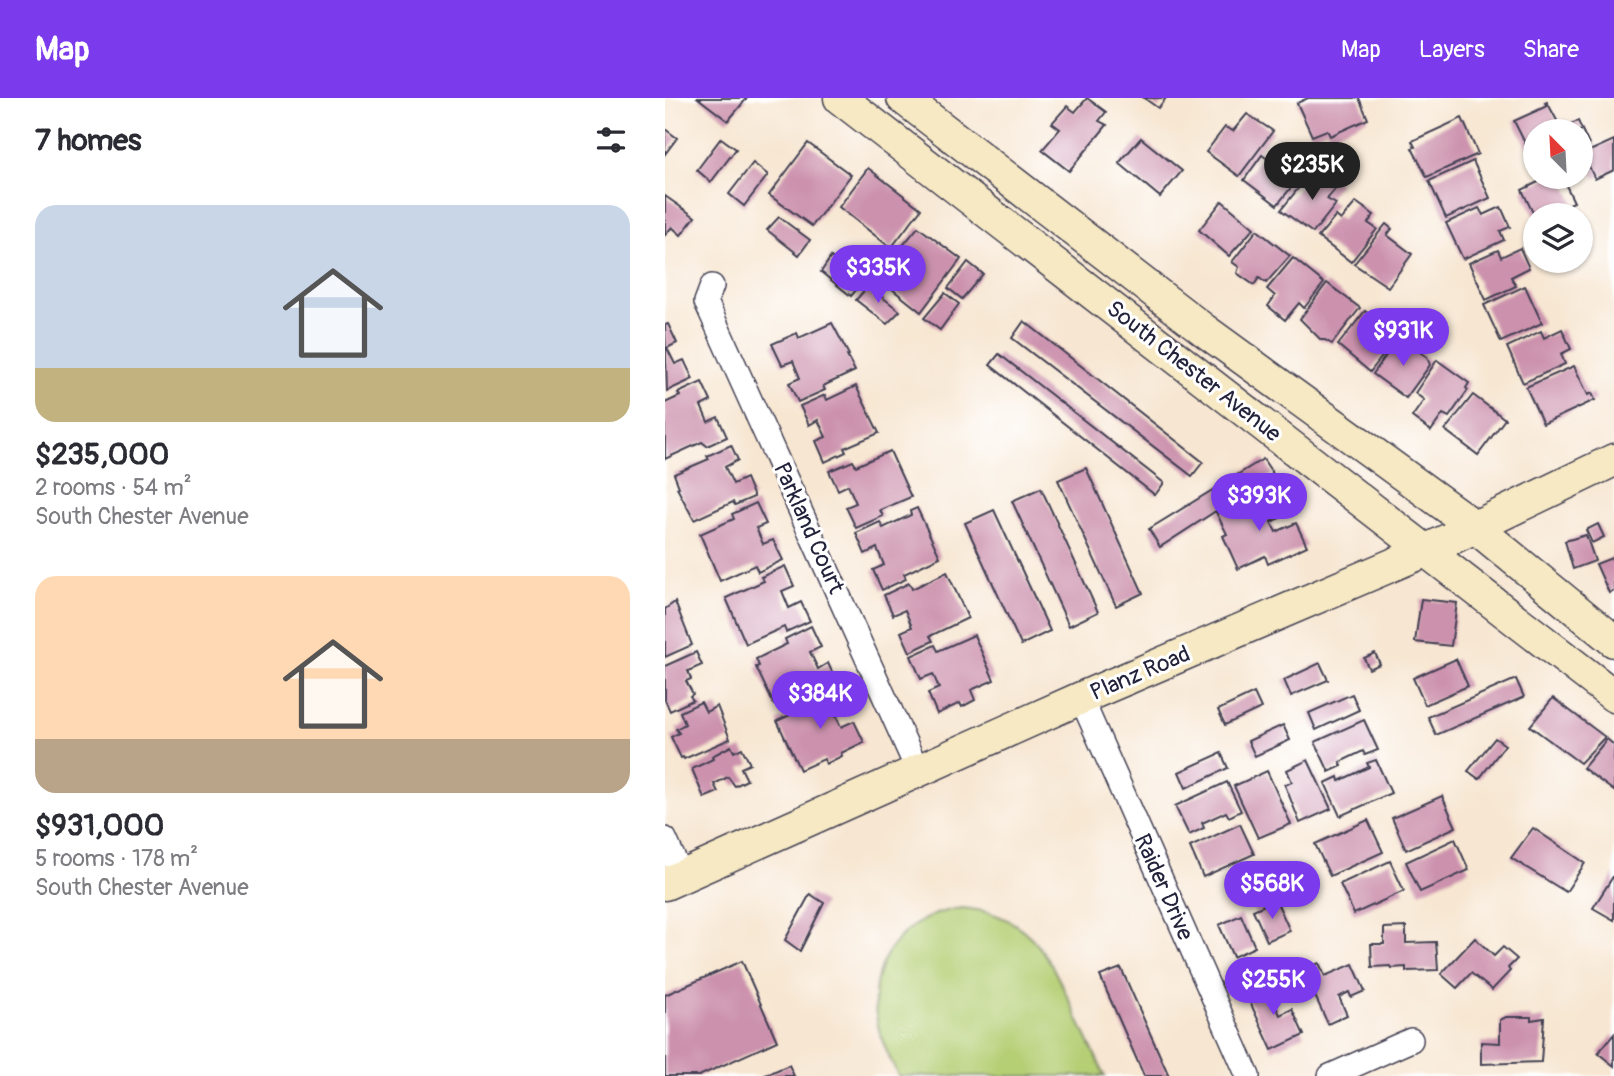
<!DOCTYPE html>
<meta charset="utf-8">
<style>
body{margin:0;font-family:Pangolin,sans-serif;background:#f2f2f3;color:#2b2b33;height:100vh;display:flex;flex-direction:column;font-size:26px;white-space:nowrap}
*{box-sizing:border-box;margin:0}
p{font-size:23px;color:#7c7c81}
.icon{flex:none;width:38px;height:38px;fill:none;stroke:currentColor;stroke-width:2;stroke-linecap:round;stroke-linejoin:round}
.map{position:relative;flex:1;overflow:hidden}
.sheet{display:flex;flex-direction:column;background:#fff;width:665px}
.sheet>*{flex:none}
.needle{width:46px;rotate:336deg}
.tools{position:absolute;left:858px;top:21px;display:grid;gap:14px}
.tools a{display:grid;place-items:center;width:70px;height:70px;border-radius:50%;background:#fff;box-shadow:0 2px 5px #0004;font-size:35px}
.price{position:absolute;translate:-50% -60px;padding:0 16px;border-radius:24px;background:#7c3aed;color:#fff;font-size:23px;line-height:46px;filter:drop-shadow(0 2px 4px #0008)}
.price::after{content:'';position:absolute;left:50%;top:42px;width:21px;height:16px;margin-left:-10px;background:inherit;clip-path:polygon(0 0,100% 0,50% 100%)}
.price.active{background:#222;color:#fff}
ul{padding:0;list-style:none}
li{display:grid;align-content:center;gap:14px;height:371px;padding:0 35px}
li span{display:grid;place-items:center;height:217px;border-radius:21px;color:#555}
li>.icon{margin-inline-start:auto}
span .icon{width:126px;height:126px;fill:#fffc;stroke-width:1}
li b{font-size:30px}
h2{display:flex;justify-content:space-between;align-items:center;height:84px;padding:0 35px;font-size:30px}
header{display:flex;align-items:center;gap:42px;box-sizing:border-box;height:98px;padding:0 35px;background:#7c3aed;color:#fff}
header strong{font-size:33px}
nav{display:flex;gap:38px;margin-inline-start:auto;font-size:24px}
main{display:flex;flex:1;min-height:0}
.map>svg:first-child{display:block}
.green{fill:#b5cf75;stroke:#6c7858;stroke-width:2}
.building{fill:#cc92ad}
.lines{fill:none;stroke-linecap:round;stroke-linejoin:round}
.street-casing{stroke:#423f52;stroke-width:26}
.secondary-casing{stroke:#423f52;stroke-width:35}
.street{stroke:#fff;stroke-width:23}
.secondary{stroke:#f6e9c3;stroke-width:32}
.labels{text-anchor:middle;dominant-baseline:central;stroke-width:6;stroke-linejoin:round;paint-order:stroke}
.street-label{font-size:23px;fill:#22223b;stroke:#fff}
</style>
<header>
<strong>Map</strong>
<nav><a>Map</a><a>Layers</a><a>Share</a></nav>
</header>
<main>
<section class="sheet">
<h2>7 homes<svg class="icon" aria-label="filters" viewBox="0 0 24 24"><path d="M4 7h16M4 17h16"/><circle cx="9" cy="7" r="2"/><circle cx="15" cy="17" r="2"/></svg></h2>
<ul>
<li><span style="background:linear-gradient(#c9d6e8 75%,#c2b280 0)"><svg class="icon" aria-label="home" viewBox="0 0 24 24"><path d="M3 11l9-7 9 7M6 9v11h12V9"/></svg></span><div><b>$235,000</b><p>2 rooms · 54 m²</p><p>South Chester Avenue</p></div></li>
<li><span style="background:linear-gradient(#ffd9b3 75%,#b9a48a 0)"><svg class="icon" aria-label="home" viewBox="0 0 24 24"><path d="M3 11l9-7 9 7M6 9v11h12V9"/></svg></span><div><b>$931,000</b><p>5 rooms · 178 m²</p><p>South Chester Avenue</p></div></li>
</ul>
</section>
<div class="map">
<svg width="949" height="978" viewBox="0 0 949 978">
<rect width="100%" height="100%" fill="#fff"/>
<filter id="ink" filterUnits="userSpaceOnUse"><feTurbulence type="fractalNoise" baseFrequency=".0143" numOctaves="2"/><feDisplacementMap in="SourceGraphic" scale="14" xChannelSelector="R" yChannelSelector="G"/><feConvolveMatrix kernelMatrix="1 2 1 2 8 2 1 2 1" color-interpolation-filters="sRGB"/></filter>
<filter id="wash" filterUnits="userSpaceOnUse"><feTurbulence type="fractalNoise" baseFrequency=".00686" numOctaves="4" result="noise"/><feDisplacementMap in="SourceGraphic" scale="28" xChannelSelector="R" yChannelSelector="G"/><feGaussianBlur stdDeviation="1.57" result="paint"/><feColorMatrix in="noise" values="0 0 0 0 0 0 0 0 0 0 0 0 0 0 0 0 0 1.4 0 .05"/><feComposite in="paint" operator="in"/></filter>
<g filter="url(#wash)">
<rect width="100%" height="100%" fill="#f7e6d1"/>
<path class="green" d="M 297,810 C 361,815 380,851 405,904 C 416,928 428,953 440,978 L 233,978 C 226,962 217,946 213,928 C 198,867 237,817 297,810 Z"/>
<g id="blocks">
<g class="building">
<polygon points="33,0 82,0 63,23"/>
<polygon points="422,0 441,14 434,23 442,27 404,73 377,52 395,31 387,25 402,8 410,14"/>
<polygon points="479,0 501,0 493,10"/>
<polygon points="643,0 694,0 703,21 665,38 662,32 647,38 632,5"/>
<polygon points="882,4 896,30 913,23 924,47 915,51 915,33 870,33 870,60 868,61 849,23 882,8 880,5"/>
<polygon points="582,16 608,33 574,78 541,54 560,29 568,33"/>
<polygon points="797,20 813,56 762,79 747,50 750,49 747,43"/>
<polygon points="0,31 12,40 0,56"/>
<polygon points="56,40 71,51 46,84 32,72"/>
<polygon points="476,40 517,73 495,99 454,65"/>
<polygon points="949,42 949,72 930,81 918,56"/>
<polygon points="143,45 186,77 147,128 104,97"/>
<polygon points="597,57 632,82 612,107 579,82"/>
<polygon points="808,63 825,100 781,120 764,83"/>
<polygon points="88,65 103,77 79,108 64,96"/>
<polygon points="203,70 256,111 226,150 174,109"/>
<polygon points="655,75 675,85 662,101 671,106 648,135 616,112 640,82 646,87"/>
<polygon points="883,79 888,79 891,85 898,81 909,104 879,117 869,117 857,92"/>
<polygon points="0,98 30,119 16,137 7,129 0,137"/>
<polygon points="557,103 589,130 564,158 534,132"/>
<polygon points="691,104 709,117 703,125 712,131 686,164 653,139 671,118 676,122"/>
<polygon points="836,109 845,129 835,133 839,142 798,161 781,125 814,110 818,117"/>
<polygon points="114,119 145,142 134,157 102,132"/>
<polygon points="721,126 727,131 722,137 747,156 723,189 689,166"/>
<polygon points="253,129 296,161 256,214 212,179"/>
<polygon points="592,132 625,158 601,185 594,180 589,187 572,175 574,169 567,164"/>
<polygon points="855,150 864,170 846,179 851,188 821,202 804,165 833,152 836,159"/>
<polygon points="166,159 198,184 186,198 156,174"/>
<polygon points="628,160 659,185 639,210 634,205 620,222 603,208 610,198 602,191"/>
<polygon points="303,164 318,176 297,201 283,190"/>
<polygon points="662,185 695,210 667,246 660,242 656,242 635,221"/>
<polygon points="203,188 235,213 222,226 191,202"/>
<polygon points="860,188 877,225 836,244 819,207"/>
<polygon points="280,195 294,206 275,232 259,220"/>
<polygon points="700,213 733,238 705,274 673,247"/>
<polygon points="359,223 538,364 527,378 347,240"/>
<polygon points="167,225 184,257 182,258 190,273 158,288 160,292 133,304 124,285 135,280 128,263 117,267 107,246 132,235 134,240"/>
<polygon points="3,226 12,245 2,250 10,266 19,262 28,281 2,293 0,227"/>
<polygon points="897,231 906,251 896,256 900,266 858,285 842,249 876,233 879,240"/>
<polygon points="734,239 762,259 765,267 741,300 708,276"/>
<polygon points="334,256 499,385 490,397 325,267"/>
<polygon points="772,262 804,285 801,290 803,292 784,319 778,316 766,333 747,319 759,302 750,295"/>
<polygon points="909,268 923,297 927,295 930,302 878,326 861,289"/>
<polygon points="37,284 46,303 36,308 43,324 53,319 62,339 42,348 37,344 0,361 0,305 15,298 13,295"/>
<polygon points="191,288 214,335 179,350 181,354 160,364 151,343 161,339 153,322 144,327 135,308 160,297 162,302"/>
<polygon points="808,297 840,321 813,357 780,332"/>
<polygon points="66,347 73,362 60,369 68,386 81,380 89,399 70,407 68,404 29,422 12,390 14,389 9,376 44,361 42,358"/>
<polygon points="225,353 246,399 215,412 218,418 191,430 181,409 191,405 183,387 173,392 164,373 188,363 191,368"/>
<polygon points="598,361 608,376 495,449 484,431"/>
<polygon points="421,370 478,495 451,508 393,382"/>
<polygon points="376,390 433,514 404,528 347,403"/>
<polygon points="609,398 619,418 606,424 611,434 631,425 642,448 603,466 600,458 573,471 558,438 562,436 551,414 571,405 575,413"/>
<polygon points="91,405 101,426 91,430 98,446 108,442 118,462 93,474 90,467 55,483 35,436 69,421 67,416"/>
<polygon points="252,410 275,459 239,476 241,481 217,492 208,472 219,467 212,450 200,456 191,435 215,424 218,430 246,417 245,413"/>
<polygon points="329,412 385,533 356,547 300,425"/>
<polygon points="933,426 939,439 927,445 921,432"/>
<polygon points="921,437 930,463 908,471 900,443"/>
<polygon points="949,459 949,492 944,495 931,466"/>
<polygon points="120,468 129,488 117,493 124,510 136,504 145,523 121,534 119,529 81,546 61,500 99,483 96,479"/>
<polygon points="282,474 303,520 265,538 268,543 245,554 236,534 247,529 240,512 228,517 219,497 244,485 247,491"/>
<polygon points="756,501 792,505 786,548 750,544"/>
<polygon points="10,504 27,547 0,559 0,511"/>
<polygon points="146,528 156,549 145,554 153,571 163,565 172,585 145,598 142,592 109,607 91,569 94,568 91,561 122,546 120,541"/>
<polygon points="309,537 329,582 306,592 310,602 297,609 295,605 272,616 263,595 274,590 268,576 256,581 246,558 270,547 273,553"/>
<polygon points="31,554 37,567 23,573 26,581 21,583 28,596 25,598 28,602 5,613 0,602 0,568"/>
<polygon points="710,555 715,566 704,571 699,560"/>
<polygon points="791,561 803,588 760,607 748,580"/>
<polygon points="655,565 663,582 626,598 619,582"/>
<polygon points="851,581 859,599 771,637 763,619"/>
<polygon points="174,590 184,612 171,618 176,629 189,623 199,644 176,655 177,658 161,666 159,661 135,672 112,623 151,605 150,601"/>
<polygon points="589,595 596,610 560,627 553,612"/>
<polygon points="687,596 694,612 651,632 644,615"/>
<polygon points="888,600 940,639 915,665 865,628"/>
<polygon points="36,604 41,614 52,608 65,641 19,661 18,659 16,660 6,639 14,635 11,631 20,626 15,614"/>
<polygon points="699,622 713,652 700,657 698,653 675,664 677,668 664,674 650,644"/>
<polygon points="618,627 625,642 590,658 583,643"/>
<polygon points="830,640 840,647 814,681 803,673"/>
<polygon points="942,641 949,647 949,693 918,670"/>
<polygon points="66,648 69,654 77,650 85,666 76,670 82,682 70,688 63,679 49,686 53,694 39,700 27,671 48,661 47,658"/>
<polygon points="556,655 563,670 521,690 514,674"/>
<polygon points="643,662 666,711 635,725 620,687 627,684 622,672"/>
<polygon points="711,662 726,695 675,718 660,685 673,679 674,683 704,669 702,665"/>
<polygon points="602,673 626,726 593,740 569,688"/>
<polygon points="562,684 576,713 564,719 561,714 537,725 539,730 524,737 510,708"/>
<polygon points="777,698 791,729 741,752 727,720"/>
<polygon points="703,722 718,754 665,778 650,746"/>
<polygon points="575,726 589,756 538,779 525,749"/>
<polygon points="868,730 920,765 901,794 846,760"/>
<polygon points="790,741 804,772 755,794 741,764"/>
<polygon points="725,763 739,793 689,816 675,786"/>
<polygon points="949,777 949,822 928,810"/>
<polygon points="145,796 159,805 135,853 120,842"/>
<polygon points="611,802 625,833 602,843 588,812"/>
<polygon points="576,817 590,849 568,859 554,827"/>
<polygon points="741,829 741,845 771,844 773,872 741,873 741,869 726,870 725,868 707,869 706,846 719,846 719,830"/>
<polygon points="810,840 829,858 838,849 852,861 843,870 845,873 827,892 806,875 792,890 776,876"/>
<polygon points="77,863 112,943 34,978 0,978 0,897"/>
<polygon points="654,865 660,878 688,866 700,893 686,899 684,894 674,899 682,917 663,926 638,872"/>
<polygon points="456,870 504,978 479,978 435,878"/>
<polygon points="599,883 615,917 627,911 639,937 607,952 579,891"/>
<polygon points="841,919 866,919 866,922 879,920 876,964 816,966 816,944 835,945 835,922"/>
<polygon points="949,936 949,968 933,955"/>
<polygon points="124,967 129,978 98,978"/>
</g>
</g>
</g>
<g filter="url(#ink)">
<use href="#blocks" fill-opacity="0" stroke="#423f52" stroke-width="2"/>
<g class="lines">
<g class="street-casing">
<g id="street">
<polyline points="47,188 41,204 253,673"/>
<polyline points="416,600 583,978"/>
<polyline points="0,741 17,779"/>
<polyline points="665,978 746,942"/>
</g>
</g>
<g class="secondary-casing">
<g id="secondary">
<polyline points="175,0 949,598"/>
<polyline points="238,0 539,232 810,429 949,543"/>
<polyline points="0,786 416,600 760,453 949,362"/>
</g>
</g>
<use href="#street" class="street"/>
<use href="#secondary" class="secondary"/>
</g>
</g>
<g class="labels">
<g class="street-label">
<text transform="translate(529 273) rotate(38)">South Chester Avenue</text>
<text transform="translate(144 430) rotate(66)">Parkland Court</text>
<text transform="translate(475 575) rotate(-23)">Planz Road</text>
<text transform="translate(499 789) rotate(66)">Raider Drive</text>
</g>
</g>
</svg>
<div class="tools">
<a><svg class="needle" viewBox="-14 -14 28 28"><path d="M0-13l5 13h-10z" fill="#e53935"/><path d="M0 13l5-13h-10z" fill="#7c7c81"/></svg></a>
<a><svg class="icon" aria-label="layers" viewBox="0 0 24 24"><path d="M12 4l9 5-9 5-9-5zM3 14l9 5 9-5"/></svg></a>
</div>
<b class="price active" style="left:647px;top:104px">$235K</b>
<b class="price" style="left:213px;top:207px">$335K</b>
<b class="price" style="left:738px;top:270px">$931K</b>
<b class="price" style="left:594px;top:435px">$393K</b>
<b class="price" style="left:155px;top:633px">$384K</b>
<b class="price" style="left:607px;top:823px">$568K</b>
<b class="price" style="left:608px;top:919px">$255K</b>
</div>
</main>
